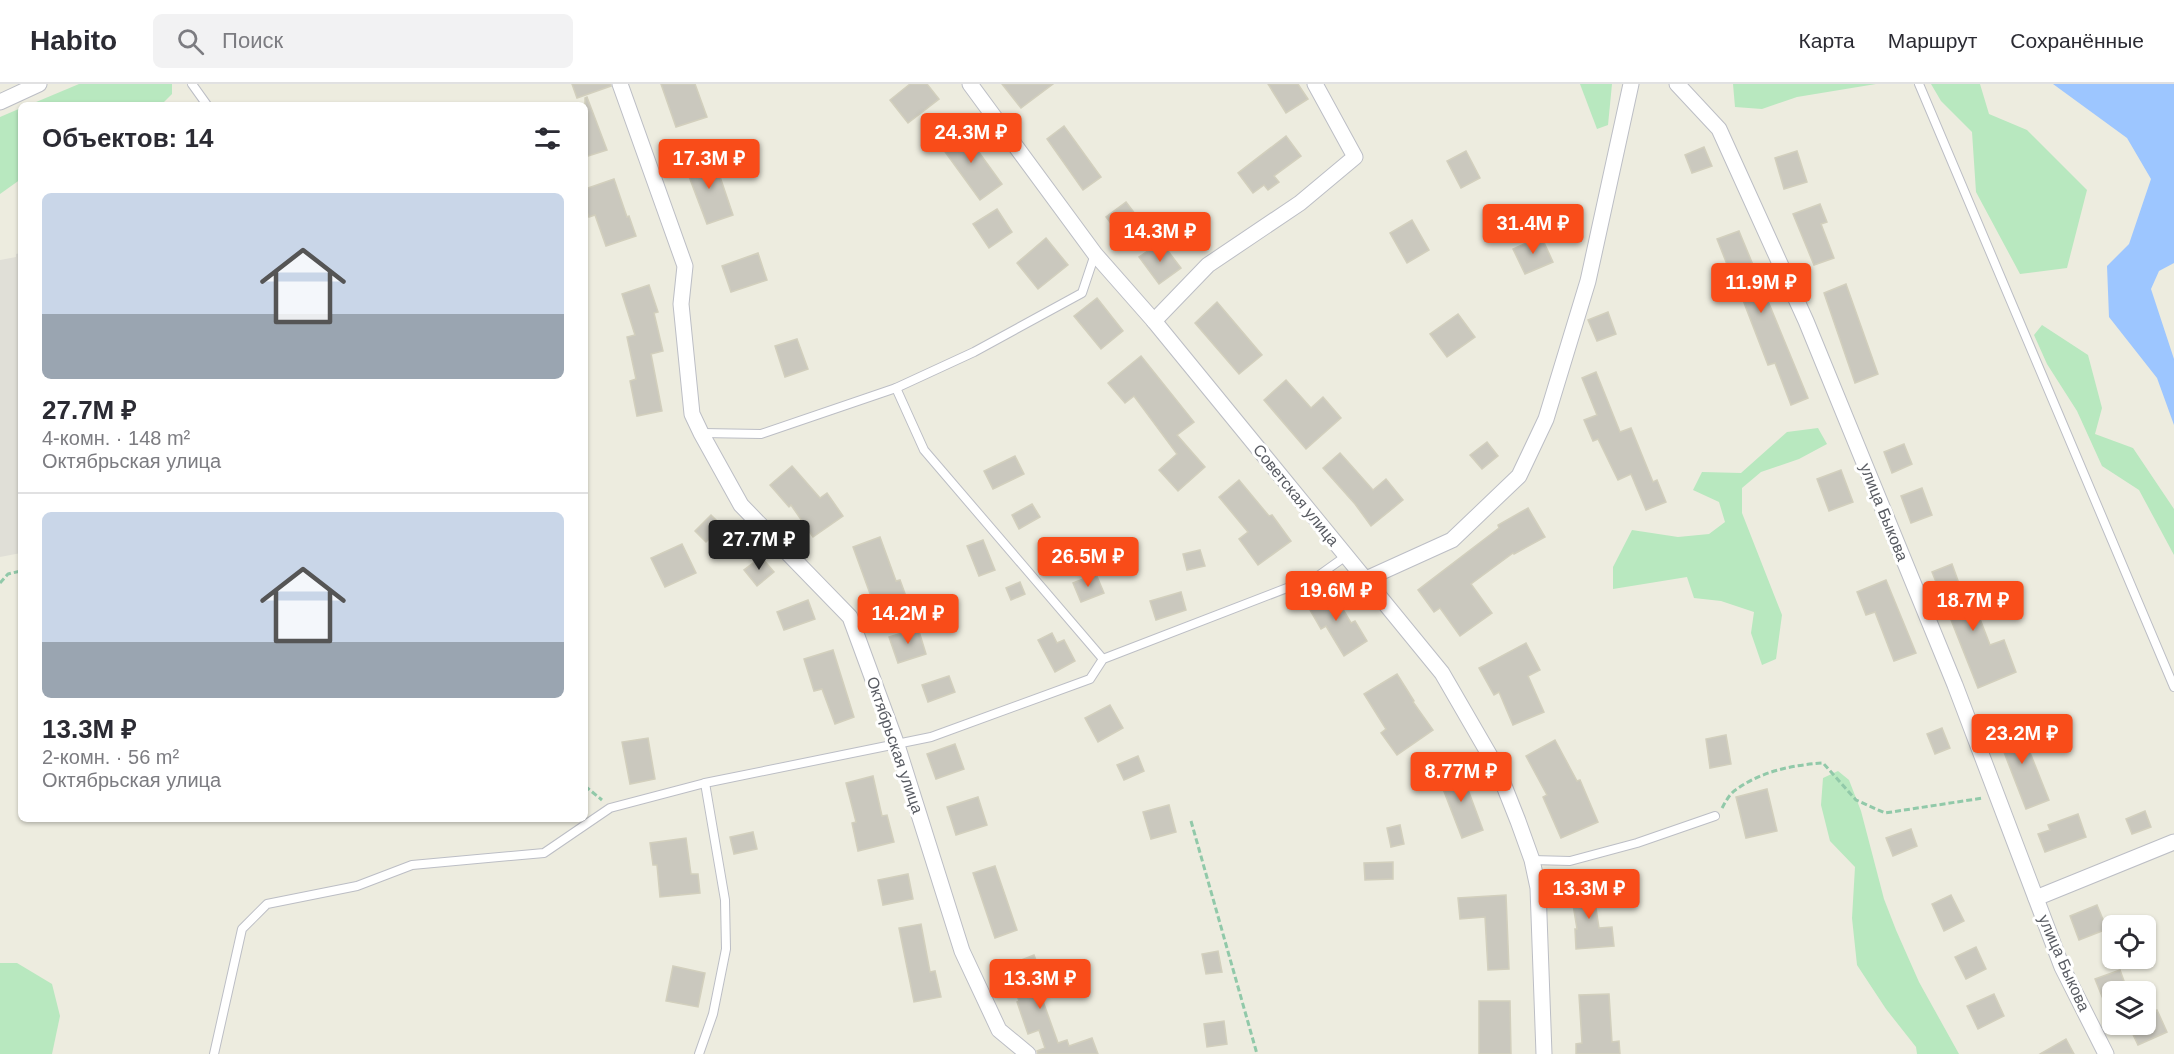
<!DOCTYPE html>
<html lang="ru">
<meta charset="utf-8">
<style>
body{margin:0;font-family:Arial,sans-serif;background:#f2f2f3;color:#2b2b33;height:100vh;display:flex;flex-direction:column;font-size:22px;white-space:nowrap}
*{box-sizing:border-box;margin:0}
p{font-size:20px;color:#7c7c81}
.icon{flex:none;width:33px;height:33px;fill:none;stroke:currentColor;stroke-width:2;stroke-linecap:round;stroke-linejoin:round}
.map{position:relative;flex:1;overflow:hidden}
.drawer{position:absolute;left:18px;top:18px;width:570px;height:720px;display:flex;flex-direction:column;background:#fff;border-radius:9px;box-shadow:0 2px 4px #0004}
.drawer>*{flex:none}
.fabs{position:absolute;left:2102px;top:831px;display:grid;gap:12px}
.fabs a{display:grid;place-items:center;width:54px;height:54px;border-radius:9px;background:#fff;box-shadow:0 2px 4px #0004;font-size:30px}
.price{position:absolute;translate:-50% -51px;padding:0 14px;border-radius:6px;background:#f94c19;color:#fff;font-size:20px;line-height:39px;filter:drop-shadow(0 2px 3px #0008)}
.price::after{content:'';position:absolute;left:50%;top:36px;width:18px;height:14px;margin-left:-9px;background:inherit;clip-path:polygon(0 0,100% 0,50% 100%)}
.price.on{background:#222;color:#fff}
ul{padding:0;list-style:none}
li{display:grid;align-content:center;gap:12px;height:318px;padding:0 24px}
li+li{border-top:2px solid #e1e1e2}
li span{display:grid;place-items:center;height:186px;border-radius:9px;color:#555}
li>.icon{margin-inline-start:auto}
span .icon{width:108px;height:108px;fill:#fffc;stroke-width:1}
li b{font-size:26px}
h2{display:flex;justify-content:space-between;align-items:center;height:72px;padding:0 24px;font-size:26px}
header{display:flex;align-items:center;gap:36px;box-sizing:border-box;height:84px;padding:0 30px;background:#fff;border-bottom:2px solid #e1e1e2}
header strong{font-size:28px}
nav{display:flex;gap:33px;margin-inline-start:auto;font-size:21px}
.search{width:420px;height:54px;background:#f2f2f3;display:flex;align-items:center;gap:15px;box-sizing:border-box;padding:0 21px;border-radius:9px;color:#7c7c81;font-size:22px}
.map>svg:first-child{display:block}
.industrial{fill:#e0dfd7}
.green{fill:#b8e8bf}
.water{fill:#9dc6ff}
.building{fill:#cac8be;stroke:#d2cfbd;stroke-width:1.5}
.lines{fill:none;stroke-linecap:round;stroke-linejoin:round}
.service-casing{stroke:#bcbec5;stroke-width:10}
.minor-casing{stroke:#bcbec5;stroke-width:17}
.path{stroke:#91c9a9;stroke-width:3;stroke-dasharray:6 3;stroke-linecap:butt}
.service{stroke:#fff;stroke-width:8}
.minor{stroke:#fff;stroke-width:15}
.labels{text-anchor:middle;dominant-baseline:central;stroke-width:6;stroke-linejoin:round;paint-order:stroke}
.street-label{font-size:16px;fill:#585b62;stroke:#fff}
</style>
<header>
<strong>Habito</strong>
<div class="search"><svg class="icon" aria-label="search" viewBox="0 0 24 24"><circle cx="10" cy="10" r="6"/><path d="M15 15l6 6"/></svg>Поиск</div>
<nav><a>Карта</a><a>Маршрут</a><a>Сохранённые</a></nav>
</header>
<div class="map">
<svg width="2174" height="970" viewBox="0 0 2174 970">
<rect width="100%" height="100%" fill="#edecdf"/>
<polygon class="industrial" points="21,169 21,469 0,473 0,176 16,173 16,170"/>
<g class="green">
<polygon points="79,0 172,0 172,10 161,21 29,21"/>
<polygon points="1580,0 1612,0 1608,41 1597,45"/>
<polygon points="1733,0 1876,0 1797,13 1762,25 1735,23"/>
<polygon points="1931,0 1980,0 1989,30 2027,46 2087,106 2067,184 2020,190 1976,108 1972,48 1941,17"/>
<polygon points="21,24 21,95 0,110 0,33"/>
<polygon points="2042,241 2088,271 2102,324 2095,350 2133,364 2174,425 2174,471 2139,406 2102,382 2077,327 2047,280 2034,251"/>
<polygon points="1818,344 1827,360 1799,375 1761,388 1742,404 1742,429 1782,531 1776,575 1762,581 1751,549 1754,528 1721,517 1694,514 1687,493 1613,505 1613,483 1632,446 1678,453 1709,450 1725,438 1719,418 1693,406 1702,388 1741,389 1787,348"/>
<polygon points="1838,687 1849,696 1861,727 1884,815 1896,846 1919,898 1959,970 1917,970 1916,963 1886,925 1857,881 1852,834 1855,783 1830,757 1821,721 1823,694"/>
<polygon points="0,879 17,879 52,900 60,932 52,970 0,970"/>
</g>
<polygon class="water" points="2053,0 2174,0 2174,179 2159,187 2151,205 2174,275 2174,341 2157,294 2109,233 2107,182 2129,160 2151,95 2127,54"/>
<g class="building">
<polygon points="572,0 610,0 611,2 577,14"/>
<polygon points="661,0 695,0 707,33 676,43"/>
<polygon points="910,0 927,0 939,15 908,39 890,16"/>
<polygon points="1002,0 1053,0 1021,24"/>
<polygon points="1268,0 1298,0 1308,15 1286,29"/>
<polygon points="587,13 607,66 585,73 585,14"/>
<polygon points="1064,42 1101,93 1083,106 1047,55"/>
<polygon points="962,45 1002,100 980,116 940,61"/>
<polygon points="1286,52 1301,72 1274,92 1279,98 1268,106 1264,101 1253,109 1238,89"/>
<polygon points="1704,63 1712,82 1692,89 1685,71"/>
<polygon points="1466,67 1480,94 1461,104 1447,77"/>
<polygon points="1797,67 1807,98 1784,105 1775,74"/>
<polygon points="713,72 733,131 707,140 685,82"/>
<polygon points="614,95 627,133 629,132 636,152 606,162 595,131 589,133 585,122 585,105"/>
<polygon points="1126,118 1139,135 1119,150 1106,133"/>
<polygon points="1820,120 1827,138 1821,140 1834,174 1814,181 1793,130"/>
<polygon points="997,125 1012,148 989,164 973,140"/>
<polygon points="1412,136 1429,166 1407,179 1390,149"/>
<polygon points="1739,147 1808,314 1791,321 1775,279 1768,281 1741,211 1737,213 1727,189 1730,188 1717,155"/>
<polygon points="1541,152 1553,178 1525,190 1513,165"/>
<polygon points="1046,154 1068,181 1038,205 1017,179"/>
<polygon points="1161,158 1181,184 1159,200 1139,173"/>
<polygon points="758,169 767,196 731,208 722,182"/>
<polygon points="1846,200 1878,290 1855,299 1824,209"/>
<polygon points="649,201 658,228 654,229 663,267 651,270 662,327 637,332 630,297 636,295 627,253 635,251 622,210"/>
<polygon points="1097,214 1123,247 1101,265 1074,232"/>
<polygon points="1217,218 1262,271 1239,290 1195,239"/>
<polygon points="1608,228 1616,250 1597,257 1588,236"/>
<polygon points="1458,230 1475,253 1447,273 1430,250"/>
<polygon points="797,255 808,285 785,293 775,262"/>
<polygon points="1141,272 1194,338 1177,351 1205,383 1178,407 1159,386 1177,370 1134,312 1125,319 1108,299"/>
<polygon points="1596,288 1620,348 1631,344 1653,398 1657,396 1666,418 1646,426 1631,390 1618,396 1598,355 1593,357 1584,336 1597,331 1582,294"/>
<polygon points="1286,296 1311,324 1323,313 1341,334 1306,365 1264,316"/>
<polygon points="1487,358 1498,372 1482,385 1470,371"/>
<polygon points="1904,360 1912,380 1892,389 1884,368"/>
<polygon points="1340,369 1373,406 1386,395 1403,416 1371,442 1355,420 1323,384"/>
<polygon points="1015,372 1024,390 993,405 984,387"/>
<polygon points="792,382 820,414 827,409 843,432 813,453 791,421 789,423 770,401"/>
<polygon points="1841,386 1853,418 1829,427 1817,395"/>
<polygon points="1239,396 1269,432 1272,431 1291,457 1258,481 1239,455 1248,448 1219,413"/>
<polygon points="1922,404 1932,431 1911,439 1901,412"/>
<polygon points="1032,420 1040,433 1019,445 1012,431"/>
<polygon points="1528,424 1545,453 1514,470 1513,469 1471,500 1492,529 1460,552 1440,524 1434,528 1418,506 1499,444 1498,441"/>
<polygon points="711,431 722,442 706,458 695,447"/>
<polygon points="880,453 896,497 900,496 907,515 876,526 853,463"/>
<polygon points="983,456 995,486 979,492 967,462"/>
<polygon points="682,460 696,489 665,503 651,474"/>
<polygon points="1200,466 1205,482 1187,486 1183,470"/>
<polygon points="761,473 774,488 757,502 744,486"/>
<polygon points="1952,480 1965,516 1972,514 1990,561 2004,556 2016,588 1978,604 1932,488"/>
<polygon points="1096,490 1104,509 1081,518 1073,499"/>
<polygon points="1886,496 1916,569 1894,577 1875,528 1866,531 1857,508"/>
<polygon points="1020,498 1025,510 1011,516 1006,504"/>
<polygon points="1331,505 1351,539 1355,537 1367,557 1344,572 1326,542 1321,545 1306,519"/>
<polygon points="1181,508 1186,526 1156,536 1150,517"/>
<polygon points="808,516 815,535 784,546 777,528"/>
<polygon points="918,544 926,570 898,579 889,553"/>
<polygon points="1052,549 1057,559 1064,556 1075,577 1055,588 1038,556"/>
<polygon points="1526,559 1540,586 1528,592 1544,628 1513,641 1499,608 1494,611 1479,584"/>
<polygon points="833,566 854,633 835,640 822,605 814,607 804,575"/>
<polygon points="1397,590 1414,617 1413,618 1433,646 1397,671 1381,649 1386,645 1364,610"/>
<polygon points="949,592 955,608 928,618 922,601"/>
<polygon points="1110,621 1123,644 1098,658 1085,634"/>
<polygon points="2017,636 2049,716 2026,725 1995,645"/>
<polygon points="1942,644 1950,664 1935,670 1927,650"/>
<polygon points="1726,651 1731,680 1710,684 1706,655"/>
<polygon points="648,654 655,695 630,700 622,658"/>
<polygon points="1555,656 1577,697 1580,696 1598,738 1561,754 1543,713 1547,711 1526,672"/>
<polygon points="955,660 964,685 936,695 927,670"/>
<polygon points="1138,672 1144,687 1124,696 1117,681"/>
<polygon points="1460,684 1483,746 1462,754 1438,692"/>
<polygon points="873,692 882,732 887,731 894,758 858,767 852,739 856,738 846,699"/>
<polygon points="1767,705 1777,747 1746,754 1736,713"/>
<polygon points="978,713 987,741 956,751 947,723"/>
<polygon points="1169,721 1176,748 1151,755 1143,728"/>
<polygon points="2145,727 2151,743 2132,750 2126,735"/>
<polygon points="2078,730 2086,753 2045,768 2038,750 2050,746 2048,741"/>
<polygon points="1400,741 1404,760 1391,763 1387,744"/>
<polygon points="1911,745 1917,762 1893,772 1886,754"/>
<polygon points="753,748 757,765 734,770 730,753"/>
<polygon points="686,754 691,790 698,790 700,809 660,813 657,781 653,781 650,759"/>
<polygon points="1393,778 1393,795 1365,796 1364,779"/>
<polygon points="995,782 1017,846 995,854 973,789"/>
<polygon points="908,790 913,815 883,821 878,796"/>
<polygon points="1592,798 1599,844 1612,843 1614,862 1576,865 1575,845 1577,845 1570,802"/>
<polygon points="1506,811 1509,885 1488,886 1485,833 1460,835 1458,814"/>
<polygon points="1951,811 1964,837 1944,847 1932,820"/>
<polygon points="2097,821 2107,845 2079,856 2070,832"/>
<polygon points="921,840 930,888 935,887 941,913 914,918 899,844"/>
<polygon points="1976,863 1986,885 1966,895 1955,873"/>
<polygon points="1218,867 1222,888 1206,890 1202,870"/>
<polygon points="1034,871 1041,889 1034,892 1058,959 1067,956 1069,962 1092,954 1098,970 1038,970 1037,967 1045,964 1039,946 1028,950 1017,918 1019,917 1006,882"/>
<polygon points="673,882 705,889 698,923 666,917"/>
<polygon points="2120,886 2128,908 2112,908 2111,935 2095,895"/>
<polygon points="1609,910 1612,958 1619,957 1620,970 1576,970 1576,960 1582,959 1579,911"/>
<polygon points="1994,910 2004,932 1978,945 1967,922"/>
<polygon points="1479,917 1510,917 1511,970 1479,970"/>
<polygon points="2157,926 2167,948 2138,961 2128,940 2145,940 2145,932"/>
<polygon points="1224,937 1227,960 1207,963 1204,940"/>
<polygon points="2066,955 2074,970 2040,970"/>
</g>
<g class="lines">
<g class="service-casing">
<g id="service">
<polyline points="192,0 207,21"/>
<polyline points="1919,0 2174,603"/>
<polyline points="896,304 924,366 1103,575"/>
<polyline points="702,349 761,350 896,304 974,268 1082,209 1095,170"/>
<polyline points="1532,776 1570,777 1637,759 1715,732"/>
<polyline points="214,970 242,845 267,820 357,802 412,781 544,769 610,724 705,699 931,653 1090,595 1103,575 1318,492 1346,472"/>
<polyline points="699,970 713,930 726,865 725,816 705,699"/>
</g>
</g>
<g class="minor-casing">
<g id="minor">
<polyline points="620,0 685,182 681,220 692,330 701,349 741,421 850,533 897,661 962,867 999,946 1028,970"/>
<polyline points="970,0 1095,170 1154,237 1442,589 1497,684 1518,737 1532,776 1538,804 1544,970"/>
<polyline points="1677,0 1719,45 1806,237 1955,601 2062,883 2106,970"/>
<polyline points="0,18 39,0"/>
<polyline points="1154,237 1208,181 1300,119 1355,73 1315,0"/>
<polyline points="1366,495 1452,456 1519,392 1546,335 1588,197 1631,0"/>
<polyline points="2036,814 2174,758"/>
</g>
</g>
<g class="path">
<polyline points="0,499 8,490 21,487"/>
<polyline points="585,702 602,716"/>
<path d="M 1722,724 C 1726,717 1730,709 1737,705 C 1762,687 1793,681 1823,679 L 1856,716 L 1885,729 L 1983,714"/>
<polyline points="1191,737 1257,970"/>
</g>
<use href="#service" class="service"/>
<use href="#minor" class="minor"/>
</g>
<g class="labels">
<g class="street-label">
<text transform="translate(1296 411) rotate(51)">Советская улица</text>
<text transform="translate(1884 428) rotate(68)">улица Быкова</text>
<text transform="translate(895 661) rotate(71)">Октябрьская улица</text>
<text transform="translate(2064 879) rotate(66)">улица Быкова</text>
</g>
</g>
</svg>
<div class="fabs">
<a><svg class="icon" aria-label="locate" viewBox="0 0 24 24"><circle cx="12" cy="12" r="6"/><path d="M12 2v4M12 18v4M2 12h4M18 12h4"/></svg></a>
<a><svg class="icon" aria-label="layers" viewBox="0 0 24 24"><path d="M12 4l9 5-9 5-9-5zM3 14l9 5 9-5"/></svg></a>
</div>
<b class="price" style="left:971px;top:80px">24.3M ₽</b>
<b class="price" style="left:709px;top:106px">17.3M ₽</b>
<b class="price" style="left:1533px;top:171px">31.4M ₽</b>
<b class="price" style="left:1160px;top:179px">14.3M ₽</b>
<b class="price" style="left:1761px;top:230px">11.9M ₽</b>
<b class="price on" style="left:759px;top:487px">27.7M ₽</b>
<b class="price" style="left:1088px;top:504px">26.5M ₽</b>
<b class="price" style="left:1336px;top:538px">19.6M ₽</b>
<b class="price" style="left:1973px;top:548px">18.7M ₽</b>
<b class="price" style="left:908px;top:561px">14.2M ₽</b>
<b class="price" style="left:2022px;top:681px">23.2M ₽</b>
<b class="price" style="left:1461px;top:719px">8.77M ₽</b>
<b class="price" style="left:1589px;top:836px">13.3M ₽</b>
<b class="price" style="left:1040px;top:926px">13.3M ₽</b>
<section class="drawer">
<h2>Объектов: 14<svg class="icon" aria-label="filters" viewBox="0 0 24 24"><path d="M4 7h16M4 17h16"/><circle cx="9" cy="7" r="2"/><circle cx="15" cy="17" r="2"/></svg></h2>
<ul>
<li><span style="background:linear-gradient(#c9d6e8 65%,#9aa5b1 0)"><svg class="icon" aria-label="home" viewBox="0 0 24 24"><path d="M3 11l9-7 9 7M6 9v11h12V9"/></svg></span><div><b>27.7M ₽</b><p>4-комн. · 148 m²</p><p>Октябрьская улица</p></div></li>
<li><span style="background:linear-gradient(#c9d6e8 70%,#9aa5b1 0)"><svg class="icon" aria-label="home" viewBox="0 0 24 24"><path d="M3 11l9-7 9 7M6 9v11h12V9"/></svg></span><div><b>13.3M ₽</b><p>2-комн. · 56 m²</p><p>Октябрьская улица</p></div></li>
</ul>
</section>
</div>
